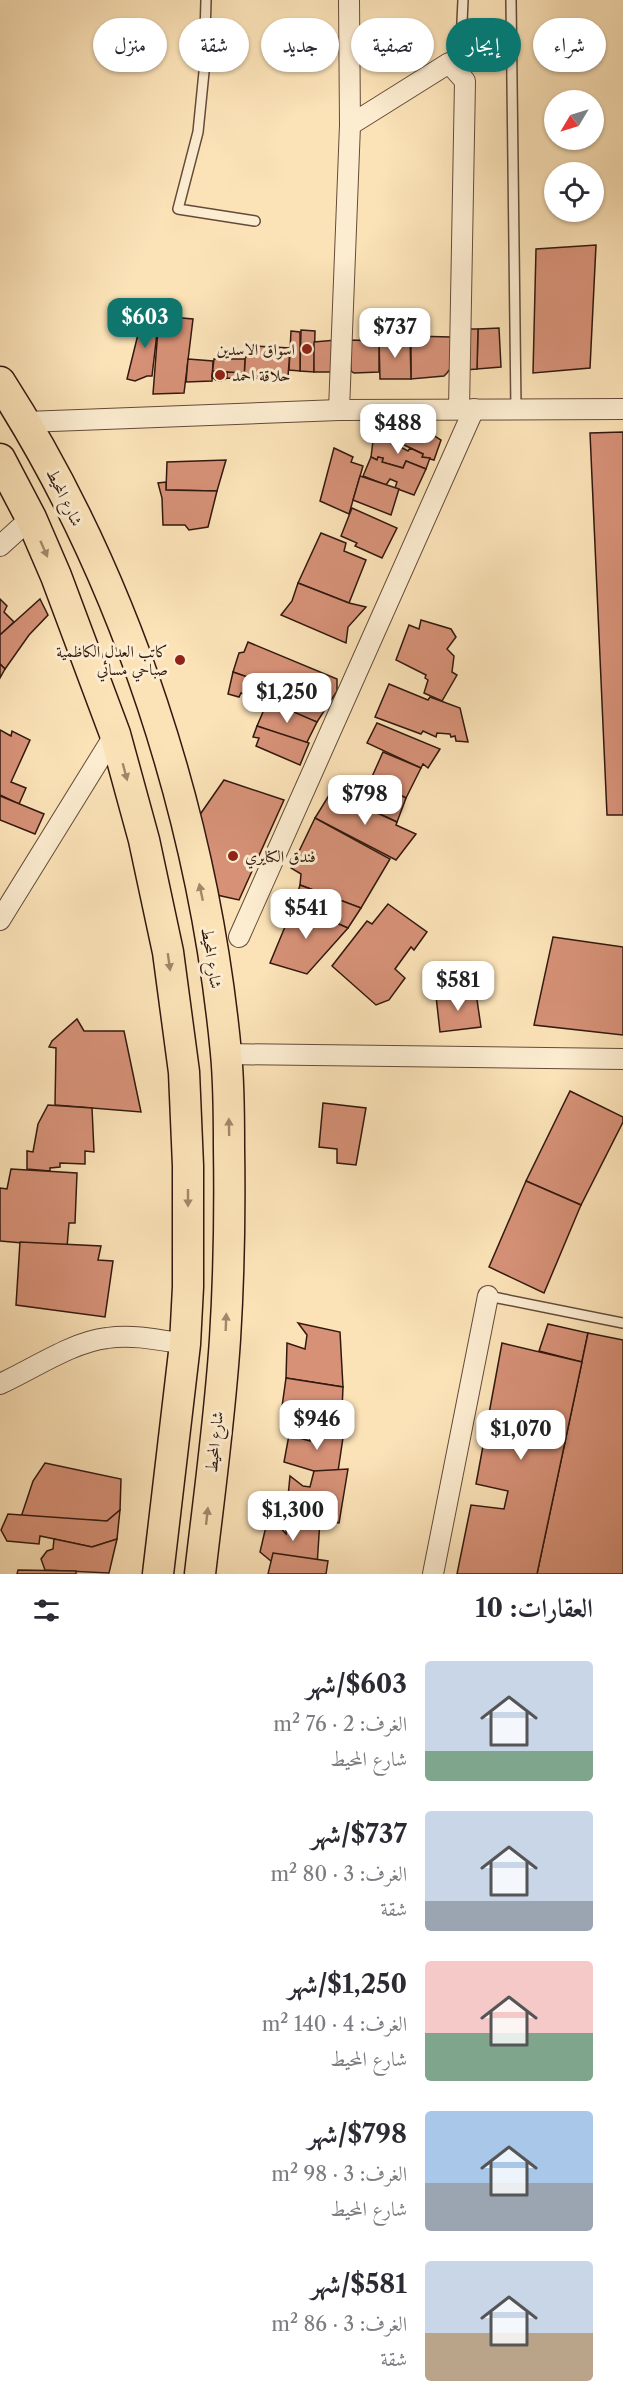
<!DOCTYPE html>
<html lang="ar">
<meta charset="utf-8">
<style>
body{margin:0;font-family:"Libre Caslon Text",Amiri,serif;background:#f7f7f7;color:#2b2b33;direction:rtl;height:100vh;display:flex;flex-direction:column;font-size:22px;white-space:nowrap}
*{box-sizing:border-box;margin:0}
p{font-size:20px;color:#7c7c81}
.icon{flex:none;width:33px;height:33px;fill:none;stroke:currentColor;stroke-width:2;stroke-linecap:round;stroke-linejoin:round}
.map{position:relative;height:1574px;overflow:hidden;direction:ltr}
.sheet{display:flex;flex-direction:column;background:#fff;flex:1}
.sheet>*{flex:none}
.top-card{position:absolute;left:18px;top:18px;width:588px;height:54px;direction:rtl;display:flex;gap:12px}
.needle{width:39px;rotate:232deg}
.tools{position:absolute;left:544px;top:90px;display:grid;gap:12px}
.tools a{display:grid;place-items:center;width:60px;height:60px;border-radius:50%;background:#fff;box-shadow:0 2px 4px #0004;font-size:30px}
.price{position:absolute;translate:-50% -51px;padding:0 14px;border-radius:12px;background:#fff;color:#222;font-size:20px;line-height:39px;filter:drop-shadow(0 2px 3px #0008)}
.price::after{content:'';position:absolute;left:50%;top:36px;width:18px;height:14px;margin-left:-9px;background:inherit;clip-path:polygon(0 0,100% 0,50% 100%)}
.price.active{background:#0f766e;color:#fff}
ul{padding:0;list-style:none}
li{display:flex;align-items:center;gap:18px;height:150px;padding:0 30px}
li span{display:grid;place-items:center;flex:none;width:168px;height:120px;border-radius:6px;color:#555}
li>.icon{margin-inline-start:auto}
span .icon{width:72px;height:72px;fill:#fffc;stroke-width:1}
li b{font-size:26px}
h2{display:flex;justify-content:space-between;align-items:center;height:72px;padding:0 30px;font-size:26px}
.pill{padding:0 21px;border-radius:27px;background:#fff;box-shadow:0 2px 4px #0004;font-size:21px;line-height:54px}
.pill.active{background:#0f766e;color:#fff}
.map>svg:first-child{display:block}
.building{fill:#d69177;stroke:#32190f;stroke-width:1.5}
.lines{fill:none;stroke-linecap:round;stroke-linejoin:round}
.lane-casing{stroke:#644b39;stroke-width:12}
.street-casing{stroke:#644b39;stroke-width:22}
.primary-casing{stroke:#32190f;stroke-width:33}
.lane{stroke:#fcecd0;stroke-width:9}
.street{stroke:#fcecd0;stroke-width:20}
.primary{stroke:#fbe2b7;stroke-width:30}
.oneway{fill:#a1886b}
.poi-dot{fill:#8f2418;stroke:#fcecd0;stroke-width:2}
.labels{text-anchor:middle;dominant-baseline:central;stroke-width:6;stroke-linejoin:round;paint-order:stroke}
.poi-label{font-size:16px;fill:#32190f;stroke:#fcecd0;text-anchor:end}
.street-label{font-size:16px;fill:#32190f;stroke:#fcecd0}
</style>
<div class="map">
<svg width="623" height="1574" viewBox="0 0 623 1574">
<rect width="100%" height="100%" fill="#fbe2b7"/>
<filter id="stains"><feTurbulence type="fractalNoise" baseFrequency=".00333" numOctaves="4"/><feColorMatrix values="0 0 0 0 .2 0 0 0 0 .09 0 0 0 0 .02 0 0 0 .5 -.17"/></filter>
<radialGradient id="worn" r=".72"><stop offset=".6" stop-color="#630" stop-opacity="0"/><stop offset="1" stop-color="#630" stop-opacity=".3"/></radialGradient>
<g class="building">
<polygon points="596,245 590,368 533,373 536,249"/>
<polygon points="143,314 159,316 152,376 147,376 135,381 127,379"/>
<polygon points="159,316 193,319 184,393 153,394"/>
<polygon points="499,328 501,367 477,369 478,329"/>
<polygon points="464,329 478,329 477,369 464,370"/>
<polygon points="301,330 315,331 314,372 300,371"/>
<polygon points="291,331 300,332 300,371 289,370"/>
<polygon points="411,336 451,337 450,369 447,373 444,376 411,379"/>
<polygon points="410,339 411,379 380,379 379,341"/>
<polygon points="336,340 334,372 314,372 314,342"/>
<polygon points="350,340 379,341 379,372 354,373 351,371"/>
<polygon points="252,346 290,348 288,377 244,379 245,359"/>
<polygon points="188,359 213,361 212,381 186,382"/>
<polygon points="214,359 245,359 244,379 225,378 221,381 216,380 212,377"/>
<polygon points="213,371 227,372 227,378 221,381 216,380 212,377"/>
<polygon points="227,372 244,373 244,379 227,378"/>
<polygon points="623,432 623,815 607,815 590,433"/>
<polygon points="400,435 433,435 441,440 434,460 422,457 423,454 398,442"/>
<polygon points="373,441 391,442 408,451 410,448 423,454 422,457 430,458 426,469 406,461 403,468 382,462 383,458 378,457 377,460 371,457"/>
<polygon points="334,448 353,457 351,462 363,466 349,514 320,501"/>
<polygon points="371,457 377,460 378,457 383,458 382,462 403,468 406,461 426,469 414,495 395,488 397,482 390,479 386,485 363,476"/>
<polygon points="226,460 217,491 166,490 167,462"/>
<polygon points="360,476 399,489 391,515 353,500"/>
<polygon points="166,482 166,490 217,491 208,527 189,530 185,525 163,525 162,498 158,483"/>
<polygon points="352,508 397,528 382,558 355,546 357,543 341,536"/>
<polygon points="321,533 346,543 344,551 366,560 349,603 298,583"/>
<polygon points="298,583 349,603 366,607 348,627 346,643 281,615 292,601"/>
<polygon points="0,599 7,606 4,612 14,622 0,635"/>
<polygon points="40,599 48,615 29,635 5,669 0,664 0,635"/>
<polygon points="421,620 451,629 456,637 447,649 454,656 452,672 457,675 442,701 424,693 428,680 425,678 426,675 396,660 409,625 419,629"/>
<polygon points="248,642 337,679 337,691 328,705 233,672 239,653 244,652"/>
<polygon points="0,664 5,669 0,678"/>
<polygon points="233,672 328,705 317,722 241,693 239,697 228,694"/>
<polygon points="389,684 428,700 430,697 460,708 468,742 456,741 455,736 451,737 450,734 437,733 436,737 423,731 421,734 375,717"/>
<polygon points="266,705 284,710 285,708 317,722 306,744 257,726"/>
<polygon points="377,723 440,749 428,768 423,764 421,768 367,743"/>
<polygon points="257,726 309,743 300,765 256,746 259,738 253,737"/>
<polygon points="0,730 11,736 12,731 30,740 11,782 26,788 19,804 0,795"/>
<polygon points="383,752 421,768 406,798 371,779"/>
<polygon points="371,779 406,798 397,822 362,806"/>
<polygon points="224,780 284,800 239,900 217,895 199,816"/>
<polygon points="331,792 397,822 396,825 416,834 396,860 315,818"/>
<polygon points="0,796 44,814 35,834 0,820"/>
<polygon points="315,818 390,859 361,908 300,885 301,874 291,868"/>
<polygon points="300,885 361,908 348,928 294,905"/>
<polygon points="388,904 427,932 414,950 411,947 395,969 405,978 389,1000 376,1005 332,966 367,921 372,924"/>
<polygon points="294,905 348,928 307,974 270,963"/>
<polygon points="553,937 623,947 623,1035 534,1025"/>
<polygon points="476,993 481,1027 440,1032 436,996"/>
<polygon points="77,1019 84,1031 124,1031 141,1112 55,1105 56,1048 49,1047 52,1041"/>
<polygon points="570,1091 623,1117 623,1122 581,1205 526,1181"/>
<polygon points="323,1103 366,1108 356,1165 337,1163 337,1149 319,1147"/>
<polygon points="48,1105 92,1108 94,1152 85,1151 85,1164 60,1163 60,1167 50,1168 50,1171 27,1169 27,1151 33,1152 38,1124"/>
<polygon points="11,1169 77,1173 75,1223 69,1223 67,1247 0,1241 0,1188 7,1189"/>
<polygon points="526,1181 581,1205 544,1293 489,1267"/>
<polygon points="20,1242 101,1246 98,1260 113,1261 105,1317 16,1305"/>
<polygon points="298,1323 340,1332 343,1387 286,1378 287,1343 305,1349 307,1335"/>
<polygon points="548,1324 588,1333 582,1362 539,1351"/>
<polygon points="588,1333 623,1340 623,1574 537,1574"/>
<polygon points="502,1343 582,1362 537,1574 457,1574 471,1505 504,1509 508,1491 476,1484"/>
<polygon points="286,1378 343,1387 342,1410 338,1408 335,1429 295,1425 281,1414"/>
<polygon points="311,1427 344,1431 337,1478 284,1462 289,1435 310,1441"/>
<polygon points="45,1463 121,1479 120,1510 107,1521 21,1517 33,1481"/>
<polygon points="348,1469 339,1523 298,1517 287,1507 290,1476 303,1486 310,1487 314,1471"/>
<polygon points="120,1510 117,1539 92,1547 40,1536 39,1544 7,1541 1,1530 8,1514 107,1521"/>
<polygon points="287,1515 320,1520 317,1566 271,1561 260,1552 267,1522 275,1522 286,1534"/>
<polygon points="54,1539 92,1547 117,1539 109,1573 45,1570 41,1559 47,1551 53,1549"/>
<polygon points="273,1553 328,1561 326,1574 268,1574"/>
<polygon points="18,1570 76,1571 76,1574 17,1574"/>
</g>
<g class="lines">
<g class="lane-casing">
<g id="lane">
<polyline points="206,0 204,72 198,132 178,209 255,221"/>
<polyline points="511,0 516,409"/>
<polyline points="449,63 461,44 463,0"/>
<polyline points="488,1296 623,1323"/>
</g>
</g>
<g class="street-casing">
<g id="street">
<polyline points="350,125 449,63 465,81 459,409"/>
<polyline points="339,410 350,125 349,0"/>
<polyline points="26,422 339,410 623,409"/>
<polyline points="0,546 31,518"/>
<polyline points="0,920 115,734"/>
<polyline points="239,937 474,409"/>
<polyline points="226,1054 623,1059"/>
<path d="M 0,1384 C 33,1369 72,1342 107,1338 C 133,1334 160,1340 185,1344"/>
<polyline points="433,1574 488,1296"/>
</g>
</g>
<g class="primary-casing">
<g id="primary">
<path d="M 0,382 C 127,579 204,821 226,1053 C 229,1084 229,1116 229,1147 C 230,1211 229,1275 225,1339 C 220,1417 209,1496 200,1574"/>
<polyline points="0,459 31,518 56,576 115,734 144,840 168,952 184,1072 188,1166 188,1287 185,1344 158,1574"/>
</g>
</g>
<use href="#lane" class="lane"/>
<use href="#street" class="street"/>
<use href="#primary" class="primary"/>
</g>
<defs><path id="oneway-solid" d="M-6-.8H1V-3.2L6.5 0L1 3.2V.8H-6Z" transform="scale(1.5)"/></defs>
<g class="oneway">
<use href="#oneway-solid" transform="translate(44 549) rotate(66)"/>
<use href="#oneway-solid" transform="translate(125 772) rotate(75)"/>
<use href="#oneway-solid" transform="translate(201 892) rotate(-102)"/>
<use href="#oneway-solid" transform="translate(169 962) rotate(82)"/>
<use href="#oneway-solid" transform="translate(229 1127) rotate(-91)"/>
<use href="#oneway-solid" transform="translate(188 1198) rotate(90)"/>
<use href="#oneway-solid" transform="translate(226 1322) rotate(-88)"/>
<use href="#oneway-solid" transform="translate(207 1516) rotate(-84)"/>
</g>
<g class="poi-dot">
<circle cx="307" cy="349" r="6"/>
<circle cx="220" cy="375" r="6"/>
<circle cx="180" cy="660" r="6"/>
<circle cx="233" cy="856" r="6"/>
</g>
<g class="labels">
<g class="poi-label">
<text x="295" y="349">اسواق الاسدين</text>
<text x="232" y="375" text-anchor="start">حلاقة احمد</text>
<text x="168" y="651">كاتب العدل الكاظمية<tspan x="168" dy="18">صباحي مسائي</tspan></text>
<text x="245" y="856" text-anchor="start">فندق الكنايري</text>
</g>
<g class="street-label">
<text transform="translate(65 497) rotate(64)">شارع المحيط</text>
<text transform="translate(212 958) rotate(81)">شارع المحيط</text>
<text transform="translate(214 1442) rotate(-84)">شارع المحيط</text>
</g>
</g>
<rect width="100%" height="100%" filter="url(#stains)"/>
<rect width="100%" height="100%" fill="url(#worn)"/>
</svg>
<div class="tools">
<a><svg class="needle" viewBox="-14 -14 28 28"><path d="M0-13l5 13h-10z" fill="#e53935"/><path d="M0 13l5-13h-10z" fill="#7c7c81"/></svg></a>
<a><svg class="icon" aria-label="locate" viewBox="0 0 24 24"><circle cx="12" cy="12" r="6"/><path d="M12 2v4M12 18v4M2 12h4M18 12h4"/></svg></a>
</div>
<b class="price active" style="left:145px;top:349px">$603</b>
<b class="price" style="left:395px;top:359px">$737</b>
<b class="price" style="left:398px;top:455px">$488</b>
<b class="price" style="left:287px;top:724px">$1,250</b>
<b class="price" style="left:365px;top:826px">$798</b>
<b class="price" style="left:306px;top:940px">$541</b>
<b class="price" style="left:458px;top:1012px">$581</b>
<b class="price" style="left:317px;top:1451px">$946</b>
<b class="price" style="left:521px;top:1461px">$1,070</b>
<b class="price" style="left:293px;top:1542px">$1,300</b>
<div class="top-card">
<a class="pill">شراء</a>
<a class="pill active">إيجار</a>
<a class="pill">تصفية</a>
<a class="pill">جديد</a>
<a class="pill">شقة</a>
<a class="pill">منزل</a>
</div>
</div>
<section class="sheet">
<h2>العقارات: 10<svg class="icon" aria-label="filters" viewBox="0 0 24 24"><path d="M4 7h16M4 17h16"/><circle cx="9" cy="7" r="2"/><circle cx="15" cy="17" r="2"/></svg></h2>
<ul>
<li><span style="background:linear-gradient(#c9d6e8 75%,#7fa58c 0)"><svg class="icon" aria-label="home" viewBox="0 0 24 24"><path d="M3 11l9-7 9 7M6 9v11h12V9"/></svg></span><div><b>$603/شهر</b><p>الغرف: 2 · 76 m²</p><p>شارع المحيط</p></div></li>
<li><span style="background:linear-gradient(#c9d6e8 75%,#9aa5b1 0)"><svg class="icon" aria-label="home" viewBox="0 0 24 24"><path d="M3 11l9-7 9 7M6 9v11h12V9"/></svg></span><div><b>$737/شهر</b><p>الغرف: 3 · 80 m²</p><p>شقة</p></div></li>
<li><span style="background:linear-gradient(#f6c9c9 60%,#7fa58c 0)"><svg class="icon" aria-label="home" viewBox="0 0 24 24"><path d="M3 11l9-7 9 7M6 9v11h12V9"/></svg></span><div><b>$1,250/شهر</b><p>الغرف: 4 · 140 m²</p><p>شارع المحيط</p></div></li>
<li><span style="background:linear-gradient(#a9c7e8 60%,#9aa5b1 0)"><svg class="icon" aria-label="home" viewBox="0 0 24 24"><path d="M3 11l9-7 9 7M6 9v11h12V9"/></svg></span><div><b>$798/شهر</b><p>الغرف: 3 · 98 m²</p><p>شارع المحيط</p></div></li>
<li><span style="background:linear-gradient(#c9d6e8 60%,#b9a48a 0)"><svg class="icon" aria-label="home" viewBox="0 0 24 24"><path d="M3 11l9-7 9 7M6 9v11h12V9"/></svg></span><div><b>$581/شهر</b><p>الغرف: 3 · 86 m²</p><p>شقة</p></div></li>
</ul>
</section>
